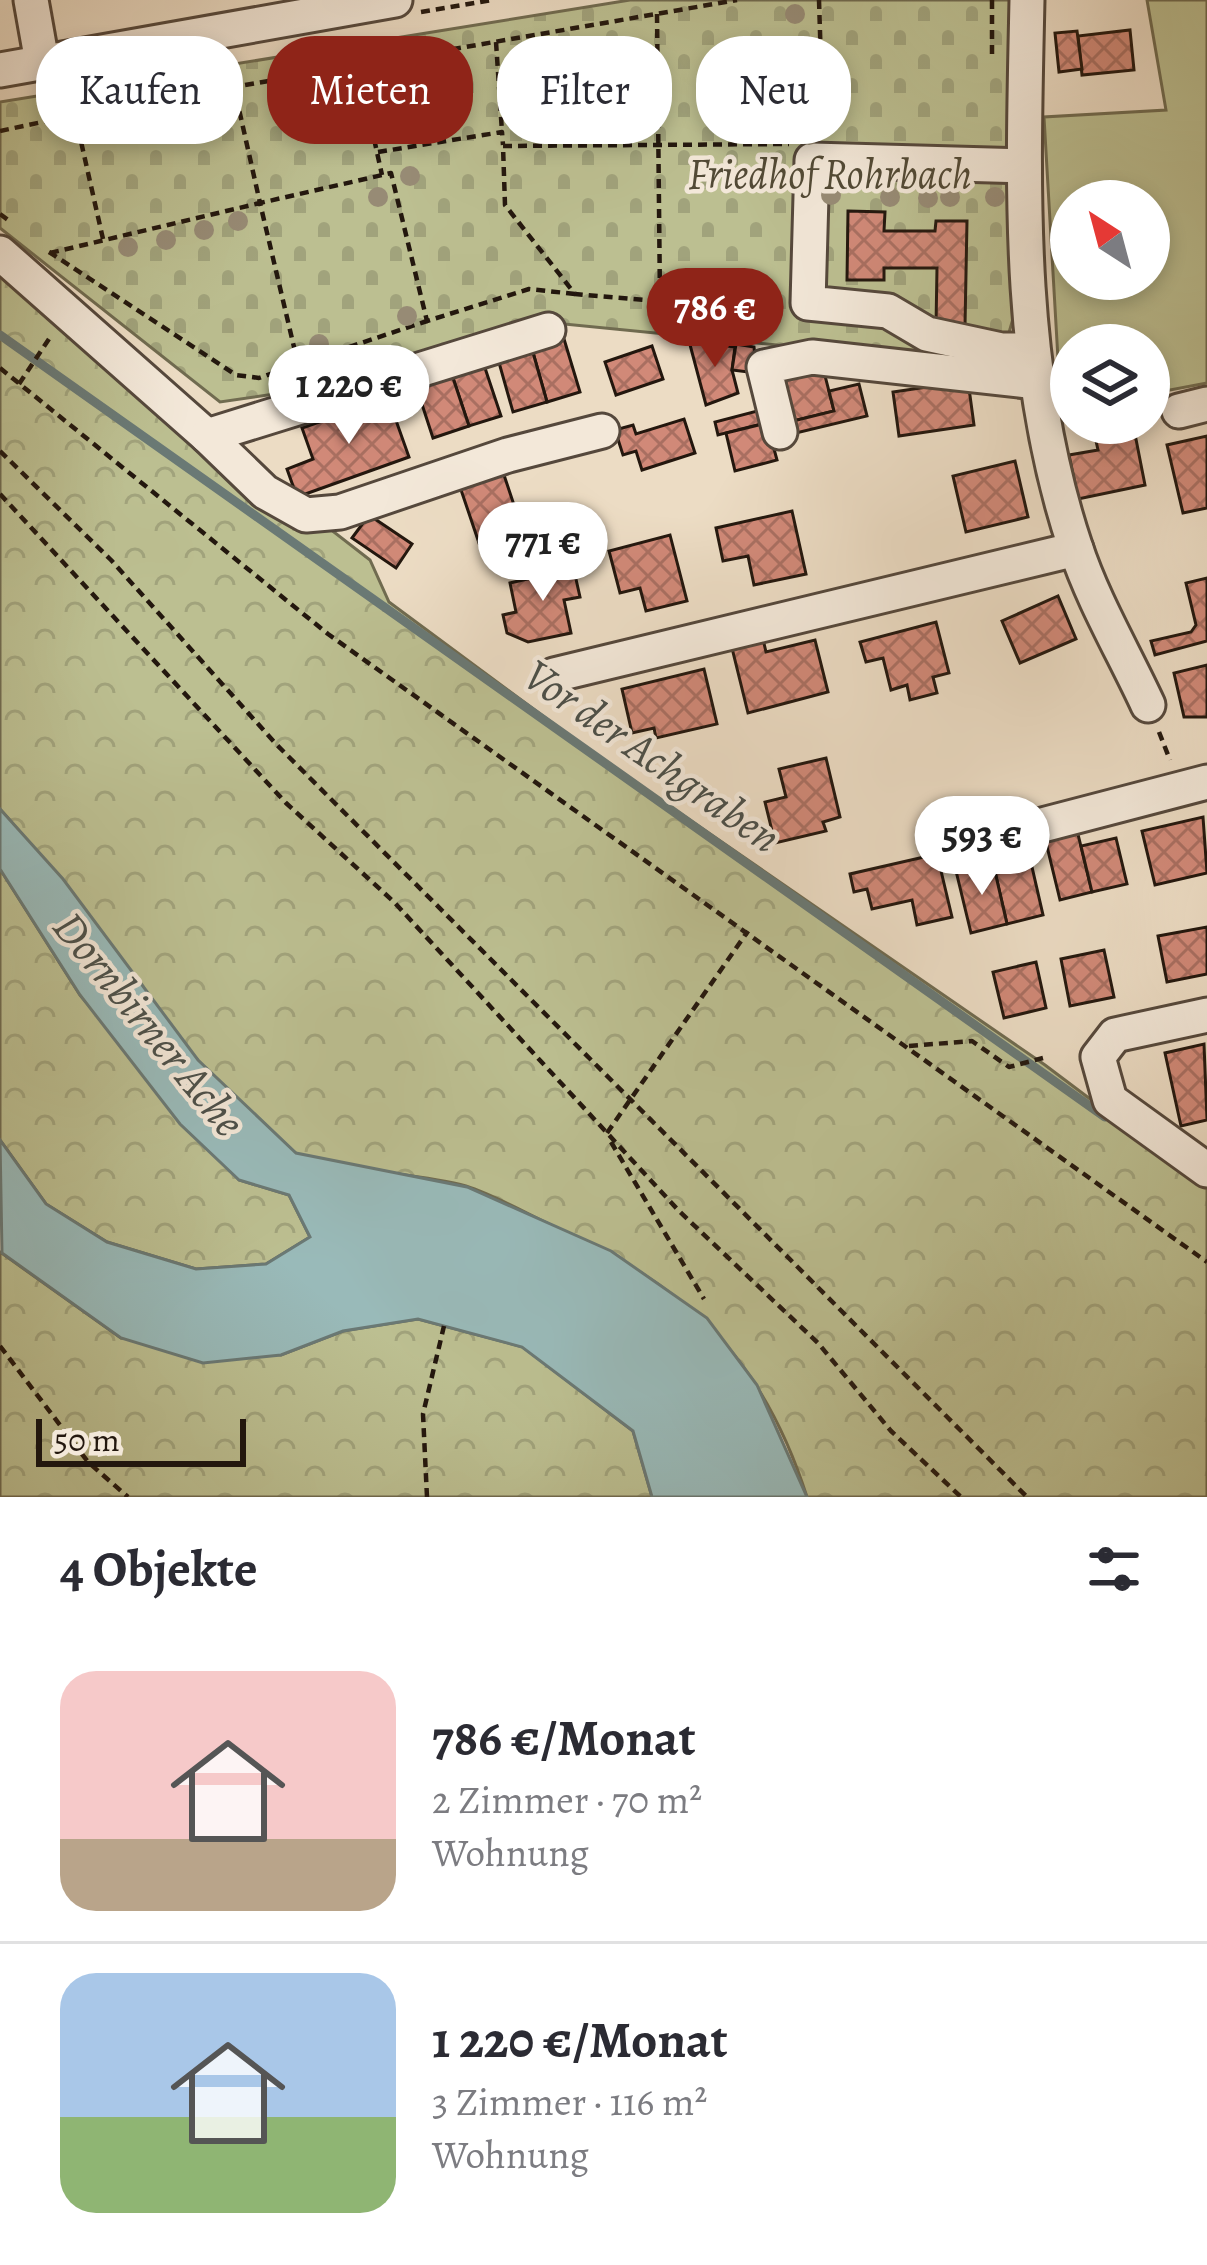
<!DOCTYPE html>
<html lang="de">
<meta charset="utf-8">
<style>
body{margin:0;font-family:Alegreya,serif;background:#f7f7f7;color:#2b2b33;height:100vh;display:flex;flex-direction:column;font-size:45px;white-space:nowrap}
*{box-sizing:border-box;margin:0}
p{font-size:39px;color:#7c7c81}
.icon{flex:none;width:66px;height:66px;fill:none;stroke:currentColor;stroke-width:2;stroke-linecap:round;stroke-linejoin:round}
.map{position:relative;height:1497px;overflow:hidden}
.details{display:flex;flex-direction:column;background:#fff;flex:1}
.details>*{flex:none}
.top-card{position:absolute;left:36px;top:36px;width:1137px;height:108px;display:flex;gap:24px}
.needle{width:78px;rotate:324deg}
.controls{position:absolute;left:1050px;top:180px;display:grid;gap:24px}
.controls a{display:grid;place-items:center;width:120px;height:120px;border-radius:50%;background:#fff;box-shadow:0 6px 18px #0003;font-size:60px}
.scale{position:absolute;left:36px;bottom:30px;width:210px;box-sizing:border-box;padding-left:12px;border:6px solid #23170e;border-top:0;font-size:33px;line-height:42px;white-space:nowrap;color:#23170e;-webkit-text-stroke:9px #f3e8d9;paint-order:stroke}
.price{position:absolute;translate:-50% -102px;padding:0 27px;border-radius:42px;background:#fff;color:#222;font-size:39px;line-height:78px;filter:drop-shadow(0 3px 6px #0008)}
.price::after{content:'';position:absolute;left:50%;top:72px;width:36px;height:27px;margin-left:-18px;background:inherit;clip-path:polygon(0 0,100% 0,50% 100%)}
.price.active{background:#8f2418;color:#fff}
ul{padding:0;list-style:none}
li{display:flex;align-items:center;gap:36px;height:300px;padding:0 60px}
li+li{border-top:3px solid #e1e1e2}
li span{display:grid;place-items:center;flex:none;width:336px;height:240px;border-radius:36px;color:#555}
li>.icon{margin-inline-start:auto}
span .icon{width:144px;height:144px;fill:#fffc;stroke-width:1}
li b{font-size:51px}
h2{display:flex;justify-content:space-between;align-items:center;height:144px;padding:0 60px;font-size:51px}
.tag{padding:0 42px;border-radius:48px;background:#fff;box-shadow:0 6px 18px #0003;font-size:42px;line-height:108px}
.tag.active{background:#8f2418;color:#fff}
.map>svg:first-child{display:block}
.grass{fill:#bcbf91;stroke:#706b50;stroke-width:3;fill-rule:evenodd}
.forest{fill:url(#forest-crowns);stroke:#706b50;stroke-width:3}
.cemetery{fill:url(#cemetery-stones);stroke:#706b50;stroke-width:3}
.water{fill:#99bab9;stroke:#6a7975;stroke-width:3}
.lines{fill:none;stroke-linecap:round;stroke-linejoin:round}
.stream{stroke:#6a7975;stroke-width:9}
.building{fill:url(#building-cross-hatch);stroke:#23170e;stroke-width:3}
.minor-casing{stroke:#55483c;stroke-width:39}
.path{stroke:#23170e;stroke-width:4.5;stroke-dasharray:9 6;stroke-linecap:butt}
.minor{stroke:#f3e8d9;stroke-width:33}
.tree{fill:#978b75}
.labels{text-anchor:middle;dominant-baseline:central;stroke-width:9;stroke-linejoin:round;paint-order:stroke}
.park-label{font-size:42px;font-style:italic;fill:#514935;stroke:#f3e8d9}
.water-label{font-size:45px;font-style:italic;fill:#4c504a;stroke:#f3e8d9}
</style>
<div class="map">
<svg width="1207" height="1497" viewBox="0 0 1207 1497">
<defs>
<pattern id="forest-crowns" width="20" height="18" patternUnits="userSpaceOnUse" patternTransform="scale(3)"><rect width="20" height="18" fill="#bcbf91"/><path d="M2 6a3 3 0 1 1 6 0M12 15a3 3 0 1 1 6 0" fill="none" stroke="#a1a37c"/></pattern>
<pattern id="cemetery-stones" width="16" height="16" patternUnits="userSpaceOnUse" patternTransform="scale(3)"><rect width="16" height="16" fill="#bcbf91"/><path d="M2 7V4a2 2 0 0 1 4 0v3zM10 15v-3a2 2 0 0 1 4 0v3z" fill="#a1a37c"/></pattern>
<pattern id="building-cross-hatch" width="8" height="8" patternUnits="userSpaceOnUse" patternTransform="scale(3)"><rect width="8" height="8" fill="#d18978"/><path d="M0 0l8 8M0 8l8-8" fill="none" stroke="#a96f61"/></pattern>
</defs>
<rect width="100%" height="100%" fill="#ecdcc4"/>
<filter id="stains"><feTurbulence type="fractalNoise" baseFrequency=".00167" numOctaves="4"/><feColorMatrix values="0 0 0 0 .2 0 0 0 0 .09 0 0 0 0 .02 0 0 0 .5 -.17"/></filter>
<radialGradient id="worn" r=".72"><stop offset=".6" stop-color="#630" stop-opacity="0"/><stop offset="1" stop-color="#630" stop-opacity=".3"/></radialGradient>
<path class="grass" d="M 1147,0 L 1207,0 L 1207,383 L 1149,394 L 1149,345 L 1071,345 L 1071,409 L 1061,411 L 1044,117 L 1166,110 ZM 1071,201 L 1149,201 L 1149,279 L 1071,279 Z"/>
<g class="forest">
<path d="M 0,273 L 370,560 L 389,602 L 597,756 L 1045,1065 L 1207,1187 L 1207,1497 L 807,1497 C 761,1352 683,1284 549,1224 C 522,1211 494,1195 466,1186 C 418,1172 337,1173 296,1153 C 281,1145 267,1128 255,1117 C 154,1029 89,908 0,809 Z"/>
<polygon points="0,869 80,995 239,1180 289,1195 310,1237 266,1264 196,1269 107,1242 46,1204 0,1140"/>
<polygon points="0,1252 121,1338 281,1355 343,1331 418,1319 523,1347 633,1431 652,1497 0,1497"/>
</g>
<polygon class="cemetery" points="630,0 1013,0 1017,305 999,367 534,321 335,385 220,402 0,228 0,102"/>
<polygon class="water" points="0,809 63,879 198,1060 296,1153 467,1187 611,1251 707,1318 757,1385 807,1497 652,1497 633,1431 522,1347 418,1319 343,1331 281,1355 203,1363 121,1338 2,1253 0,1140 46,1204 107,1242 196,1269 266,1264 310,1237 289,1195 239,1180 180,1124 80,995 0,869"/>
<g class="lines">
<polyline class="stream" points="0,335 1105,1117"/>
</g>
<g class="building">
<polygon points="1130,30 1134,70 1082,75 1078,36"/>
<polygon points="1077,31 1082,69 1059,72 1055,33"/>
<polygon points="848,211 885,212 884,231 935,231 936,221 967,221 965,326 936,326 937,268 884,268 884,280 847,280"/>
<polygon points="564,339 580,392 547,402 532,349"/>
<polygon points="689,341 735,347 732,370 738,393 706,405"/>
<polygon points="736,344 754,347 757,373 732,370"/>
<polygon points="652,346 663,379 616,395 605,362"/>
<polygon points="532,349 547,402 513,412 498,359"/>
<polygon points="822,364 834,411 793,421 782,373"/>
<polygon points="484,365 501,416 469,426 452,375"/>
<polygon points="452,375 469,426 433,438 416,386"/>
<polygon points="968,381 974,425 899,436 893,392"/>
<polygon points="859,384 867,416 796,433 793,421 834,411 829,391"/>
<polygon points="388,398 409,457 297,497 287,469 313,459 302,428"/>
<polygon points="761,410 765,423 718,435 715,422"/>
<polygon points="684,419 695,453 642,470 636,451 623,455 615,430 633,425 636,434"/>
<polygon points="767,423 777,460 735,471 726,433"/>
<polygon points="1133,424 1145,485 1078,499 1069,455 1098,450 1094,432"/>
<polygon points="1207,436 1207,508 1183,513 1167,445"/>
<polygon points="1015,461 1028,517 966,532 953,476"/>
<polygon points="501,466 522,529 479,543 458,481"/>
<polygon points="792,511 806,574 754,585 748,556 723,561 716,528"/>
<polygon points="369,515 412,544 396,568 352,538"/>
<polygon points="670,535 687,601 646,611 640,588 620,593 609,551"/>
<polygon points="571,557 580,597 564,600 571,633 528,642 507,633 503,615 516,612 510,583 554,573 551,561"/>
<polygon points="1207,578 1207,641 1155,655 1151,641 1191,632 1196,625 1186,583"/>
<polygon points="1058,596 1076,639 1020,663 1002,621"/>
<polygon points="936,622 949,673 933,677 937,693 910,700 907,685 891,690 883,658 866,662 860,642"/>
<polygon points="763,639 766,652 815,640 828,692 748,713 732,648"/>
<polygon points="1207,665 1207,717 1184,717 1174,673"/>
<polygon points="704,669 717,724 656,738 654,728 632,733 622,689"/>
<polygon points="826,758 840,817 823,822 826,831 775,843 765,802 786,797 779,769"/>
<polygon points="1203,817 1207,873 1155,885 1142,831"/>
<polygon points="1076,826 1092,892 1060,900 1044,834"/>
<polygon points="1116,838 1127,884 1092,892 1081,846"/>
<polygon points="937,854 952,917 917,925 912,900 872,909 867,889 854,892 850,874"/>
<polygon points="1029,854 1043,915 1007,924 993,863"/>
<polygon points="993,863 1007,924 971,933 956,871"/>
<polygon points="1207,927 1207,974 1167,982 1158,936"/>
<polygon points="1104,950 1114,997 1070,1006 1061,959"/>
<polygon points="1036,962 1046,1008 1004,1018 993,972"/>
<polygon points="1204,1044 1207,1120 1181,1126 1165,1053"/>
</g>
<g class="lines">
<g class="minor-casing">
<g id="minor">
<polyline points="31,0 42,62"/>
<path d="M 1027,0 C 1023,184 1016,370 1075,546 C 1093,601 1124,653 1148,705"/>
<polyline points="0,70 395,0"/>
<polyline points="1024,166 812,160 808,303 888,311 927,334 1001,350 1031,350"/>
<polyline points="0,253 207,436 548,330"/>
<polyline points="1179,411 1207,404"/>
<polyline points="780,432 764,367 812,357 1036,382"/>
<polyline points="207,436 265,492 306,515 340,512 508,455 602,431"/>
<polyline points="554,675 1076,549"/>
<polyline points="954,848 1207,782"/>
<polyline points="1207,1015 1115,1035 1098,1057 1110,1100 1207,1170"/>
</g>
</g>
<g class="path">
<polyline points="819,0 823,127"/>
<polyline points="992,0 992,60"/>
<polyline points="421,12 492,0"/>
<polyline points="657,14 660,301"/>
<polyline points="496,42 502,132"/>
<polyline points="358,66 382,175"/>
<polyline points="0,131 75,115 103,239"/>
<polyline points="378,152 502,132 503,145"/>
<polyline points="0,214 12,223"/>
<polyline points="49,252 236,375 259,378 298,364"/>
<polyline points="50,253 260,203 298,364 427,321"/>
<polyline points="575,294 529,289 427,321 391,173 260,203 234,87 737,0"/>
<polyline points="777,311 575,294 505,205 503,146 789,144"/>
<polyline points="0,368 328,634 1207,1262"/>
<polyline points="19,384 49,339"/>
<polyline points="1073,426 1090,423"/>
<polyline points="0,451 111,560 276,744 1027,1497"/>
<polyline points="0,494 286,803 394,902 679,1211 818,1343 891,1431 961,1497"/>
<polyline points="1159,732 1170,760"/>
<polyline points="909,1046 972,1041 1009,1067 1043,1058"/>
<polyline points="607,1133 748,931"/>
<polyline points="611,1142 704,1299"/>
<polyline points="0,1346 88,1462 128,1497"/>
<polyline points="427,1497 423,1414 444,1326"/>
</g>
<use href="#minor" class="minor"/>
</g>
<g class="tree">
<circle cx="795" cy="14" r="10"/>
<circle cx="438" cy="66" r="10"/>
<circle cx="441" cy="90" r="10"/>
<circle cx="446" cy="121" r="10"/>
<circle cx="809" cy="135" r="10"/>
<circle cx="410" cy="176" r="10"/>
<circle cx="831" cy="195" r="10"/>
<circle cx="378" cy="197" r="10"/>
<circle cx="890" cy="197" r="10"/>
<circle cx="950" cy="197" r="10"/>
<circle cx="995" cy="197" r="10"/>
<circle cx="928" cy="198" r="10"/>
<circle cx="238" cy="221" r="10"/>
<circle cx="204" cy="230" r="10"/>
<circle cx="166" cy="240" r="10"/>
<circle cx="128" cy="247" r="10"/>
<circle cx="407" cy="316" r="10"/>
<circle cx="319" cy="344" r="10"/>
</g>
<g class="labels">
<g class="park-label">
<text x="830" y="173">Friedhof Rohrbach</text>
</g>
<g class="water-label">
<text transform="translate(652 756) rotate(35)">Vor der Achgraben</text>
<text transform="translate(149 1024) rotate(51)">Dornbirner Ache</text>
</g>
</g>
<rect width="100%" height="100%" filter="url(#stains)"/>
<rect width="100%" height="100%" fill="url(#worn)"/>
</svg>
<div class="controls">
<a><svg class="needle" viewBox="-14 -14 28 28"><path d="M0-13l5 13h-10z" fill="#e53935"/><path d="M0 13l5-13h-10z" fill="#7c7c81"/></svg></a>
<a><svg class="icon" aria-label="layers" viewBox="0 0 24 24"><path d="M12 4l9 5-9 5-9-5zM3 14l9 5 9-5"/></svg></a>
</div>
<div class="scale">50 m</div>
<b class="price active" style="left:715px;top:370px">786 €</b>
<b class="price" style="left:349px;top:447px">1 220 €</b>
<b class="price" style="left:543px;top:604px">771 €</b>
<b class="price" style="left:982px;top:898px">593 €</b>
<div class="top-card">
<a class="tag">Kaufen</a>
<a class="tag active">Mieten</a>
<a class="tag">Filter</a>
<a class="tag">Neu</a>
</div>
</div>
<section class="details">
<h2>4 Objekte<svg class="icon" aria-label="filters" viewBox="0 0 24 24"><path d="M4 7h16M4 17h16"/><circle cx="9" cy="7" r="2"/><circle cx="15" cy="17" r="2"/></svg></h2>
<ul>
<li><span style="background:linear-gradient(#f6c9c9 70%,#b9a48a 0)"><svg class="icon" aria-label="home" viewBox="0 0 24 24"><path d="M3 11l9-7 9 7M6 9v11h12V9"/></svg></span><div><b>786 €/Monat</b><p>2 Zimmer · 70 m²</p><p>Wohnung</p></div></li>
<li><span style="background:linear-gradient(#a9c7e8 60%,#8fb573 0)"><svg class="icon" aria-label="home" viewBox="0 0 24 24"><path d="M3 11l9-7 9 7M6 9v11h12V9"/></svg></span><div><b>1 220 €/Monat</b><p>3 Zimmer · 116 m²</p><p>Wohnung</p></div></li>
</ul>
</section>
